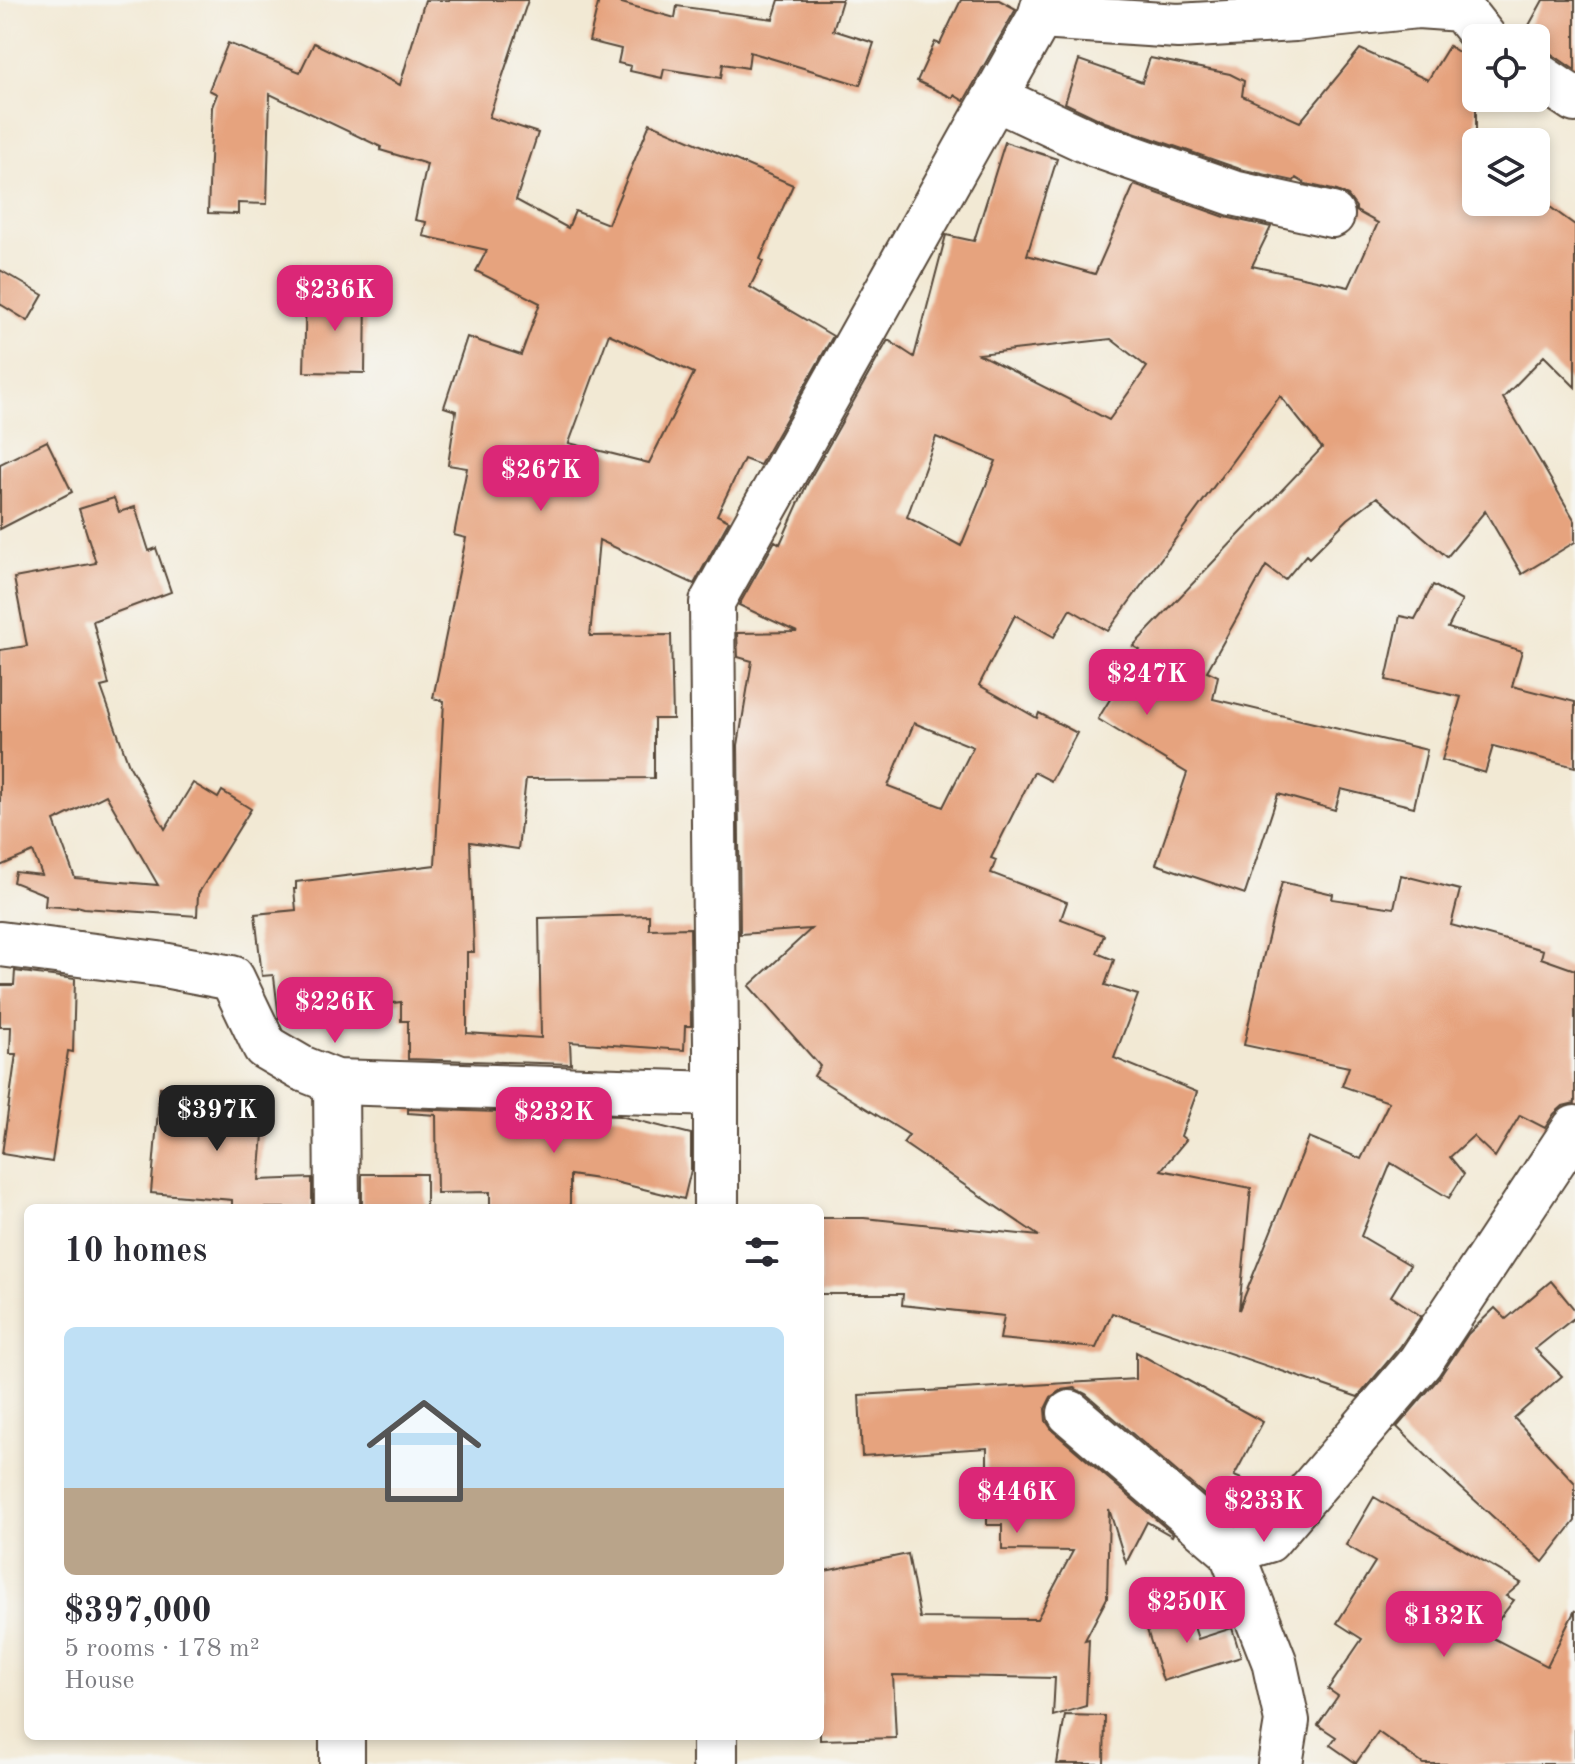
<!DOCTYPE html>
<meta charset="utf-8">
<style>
body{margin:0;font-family:"Old Standard TT",serif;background:#f7f7f7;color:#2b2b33;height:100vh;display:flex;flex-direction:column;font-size:30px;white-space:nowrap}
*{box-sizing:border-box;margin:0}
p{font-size:26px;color:#7c7c81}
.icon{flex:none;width:44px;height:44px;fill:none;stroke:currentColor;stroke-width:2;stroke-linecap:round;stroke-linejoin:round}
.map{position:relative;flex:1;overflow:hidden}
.drawer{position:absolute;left:24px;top:1204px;width:800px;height:536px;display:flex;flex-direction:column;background:#fff;border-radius:12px;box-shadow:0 4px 12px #0003}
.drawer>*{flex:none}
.controls{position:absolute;left:1462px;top:24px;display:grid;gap:16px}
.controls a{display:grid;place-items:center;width:88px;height:88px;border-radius:12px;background:#fff;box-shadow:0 4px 12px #0003;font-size:40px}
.price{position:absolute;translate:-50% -68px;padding:0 18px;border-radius:16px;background:#db2777;color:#fff;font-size:26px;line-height:52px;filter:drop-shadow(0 2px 4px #0008)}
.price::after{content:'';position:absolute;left:50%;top:48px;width:24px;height:18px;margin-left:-12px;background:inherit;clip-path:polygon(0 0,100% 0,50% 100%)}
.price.active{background:#222;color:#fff}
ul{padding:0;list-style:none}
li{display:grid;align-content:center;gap:16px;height:424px;padding:0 40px}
li span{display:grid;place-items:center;height:248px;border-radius:12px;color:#555}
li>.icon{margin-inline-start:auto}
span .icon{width:144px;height:144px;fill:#fffc;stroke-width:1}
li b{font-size:34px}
h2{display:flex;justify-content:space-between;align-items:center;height:96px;padding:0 40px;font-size:34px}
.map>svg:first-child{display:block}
.building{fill:#e6a37e;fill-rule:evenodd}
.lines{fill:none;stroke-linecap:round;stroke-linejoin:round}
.minor-casing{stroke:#564739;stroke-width:48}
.minor{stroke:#fff;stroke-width:44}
</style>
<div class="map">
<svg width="1575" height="1764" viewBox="0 0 1575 1764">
<rect width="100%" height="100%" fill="#f6f6f2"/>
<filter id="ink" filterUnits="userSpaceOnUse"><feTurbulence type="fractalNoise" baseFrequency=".0125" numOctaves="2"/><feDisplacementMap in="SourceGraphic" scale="16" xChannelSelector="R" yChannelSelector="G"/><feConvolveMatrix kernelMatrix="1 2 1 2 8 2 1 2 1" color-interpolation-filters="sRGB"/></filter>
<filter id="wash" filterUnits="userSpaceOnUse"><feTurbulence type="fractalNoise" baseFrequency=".006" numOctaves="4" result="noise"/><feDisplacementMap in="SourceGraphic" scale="32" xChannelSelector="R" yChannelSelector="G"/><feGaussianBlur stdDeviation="1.8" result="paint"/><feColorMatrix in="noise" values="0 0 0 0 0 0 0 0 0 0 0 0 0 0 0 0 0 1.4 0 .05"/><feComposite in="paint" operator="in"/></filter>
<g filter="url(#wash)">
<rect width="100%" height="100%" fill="#f2e9d4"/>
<g id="blocks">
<g class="building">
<path d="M 425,0 L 528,0 L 489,117 L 538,133 L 516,200 L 568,228 L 575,211 L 608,224 L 650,123 L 793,185 L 760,259 L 763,261 L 750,287 L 833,336 L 760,465 L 744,459 L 717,515 L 729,521 L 694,584 L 599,540 L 590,636 L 671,635 L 673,719 L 654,719 L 654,778 L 526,779 L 518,849 L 470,842 L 474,952 L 467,952 L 467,1033 L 541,1038 L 539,918 L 649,915 L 649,929 L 690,928 L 691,1026 L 685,1026 L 684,1050 L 570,1042 L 571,1064 L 408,1059 L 408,1021 L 401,1021 L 401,1002 L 279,1018 L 274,977 L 273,975 L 262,976 L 255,914 L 296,910 L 294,889 L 296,889 L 296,882 L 435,865 L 444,701 L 433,698 L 466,538 L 454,535 L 467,468 L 448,465 L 456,411 L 444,407 L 467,337 L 521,355 L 540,303 L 476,271 L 487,250 L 423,236 L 426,222 L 415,220 L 427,164 L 380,150 L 381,147 L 270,94 L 267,204 L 238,203 L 238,214 L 208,213 L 212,107 L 217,94 L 209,90 L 228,43 L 300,72 L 314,43 L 400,85 ZM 609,334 L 694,373 L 649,463 L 569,443 Z"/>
<polygon points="599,0 611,0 675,18 677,6 773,19 779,0 842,0 833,30 874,43 860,85 750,52 748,68 723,64 721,78 664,69 662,78 630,71 631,66 618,63 621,49 589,41"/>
<polygon points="961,0 999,0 1016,9 964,101 954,95 953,98 917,81 935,42 940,44"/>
<polygon points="1543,0 1575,0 1575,70 1550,53 1536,49 1536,38 1522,38"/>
<path d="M 1449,46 L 1476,63 L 1476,202 L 1543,202 L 1575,225 L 1575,387 L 1544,356 L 1503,398 L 1575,521 L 1575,542 L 1522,574 L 1485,511 L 1447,557 L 1377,497 L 1348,519 L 1309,558 L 1306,555 L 1285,580 L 1266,566 L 1207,671 L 1218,676 L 1213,699 L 1427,750 L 1414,807 L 1341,789 L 1335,810 L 1278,794 L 1245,894 L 1156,864 L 1187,773 L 1098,719 L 1140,650 L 1133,646 L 1322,448 L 1280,396 L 1108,631 L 1070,609 L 1054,637 L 1015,615 L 979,685 L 1037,718 L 1039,713 L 1077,733 L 1051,781 L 1034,772 L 991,858 L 996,860 L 991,873 L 1067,902 L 1061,919 L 1104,935 L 1097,953 L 1114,960 L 1105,985 L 1138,995 L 1114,1058 L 1197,1092 L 1181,1136 L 1186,1140 L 1161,1170 L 1251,1188 L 1239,1310 L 1309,1137 L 1361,1159 L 1389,1102 L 1342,1086 L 1349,1067 L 1244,1045 L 1260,970 L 1282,882 L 1333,894 L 1332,899 L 1394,908 L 1401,875 L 1460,890 L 1451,925 L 1543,950 L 1541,958 L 1575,970 L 1575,1103 L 1563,1106 L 1554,1114 L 1545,1128 L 1520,1115 L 1495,1157 L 1473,1136 L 1450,1157 L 1464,1174 L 1449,1198 L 1391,1163 L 1361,1236 L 1410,1265 L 1391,1296 L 1421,1316 L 1400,1347 L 1358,1397 L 1112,1313 L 1096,1348 L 1000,1339 L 1004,1316 L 902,1305 L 903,1294 L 820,1294 L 820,1218 L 864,1218 L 1039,1236 L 903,1143 L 909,1135 L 814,1076 L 820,1066 L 749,986 L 811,929 L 740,934 L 738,745 L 752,661 L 738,657 L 737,633 L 797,632 L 739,605 L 775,541 L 780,544 L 807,484 L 888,340 L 914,357 L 946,235 L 974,241 L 1005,142 L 1057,159 L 1027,255 L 1095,274 L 1134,185 L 1225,217 L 1271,227 L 1252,266 L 1349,287 L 1378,223 L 1356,211 L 1356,207 L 1348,196 L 1337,191 L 1306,184 L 1296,178 L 1294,181 L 1240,169 L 1105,122 L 1065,103 L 1079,60 L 1142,82 L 1150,58 L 1230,74 L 1244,81 L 1242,96 L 1300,122 L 1360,49 L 1428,80 ZM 1111,339 L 1147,367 L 1109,420 L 979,354 ZM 936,437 L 996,461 L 961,546 L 907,517 ZM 914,723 L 973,747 L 943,807 L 888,786 Z"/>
<polygon points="0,270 43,295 28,321 0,304"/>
<polygon points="306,293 366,294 365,373 304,372"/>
<polygon points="47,441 72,492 0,529 0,464"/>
<path d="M 114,498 L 119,512 L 135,507 L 149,551 L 156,548 L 171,592 L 93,621 L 109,685 L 101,687 L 129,765 L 165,829 L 193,783 L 218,798 L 222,791 L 251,809 L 198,894 L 197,916 L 84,908 L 77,906 L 77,908 L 45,906 L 46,895 L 13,882 L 15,872 L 42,875 L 33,852 L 0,866 L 0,650 L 27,646 L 14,578 L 96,563 L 79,509 ZM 106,795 L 158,885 L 75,878 L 54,821 Z"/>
<polygon points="1433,585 1462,601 1448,628 1522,651 1512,686 1575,702 1575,767 1493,746 1485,773 1442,760 1461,697 1386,680 1400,616 1415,619"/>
<polygon points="15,971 75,979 73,1052 68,1051 52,1162 2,1154 16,1054 10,1054 11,1027 0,1027 0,985 14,985"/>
<polygon points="160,1087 242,1094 240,1110 265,1112 259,1180 312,1178 312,1208 232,1208 232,1200 151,1193"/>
<polygon points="408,1109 620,1116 691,1134 691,1170 684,1199 611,1181 570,1175 570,1208 490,1208 490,1192 437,1193 436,1115 408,1113"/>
<rect x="362" y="1174" width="64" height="34"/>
<polygon points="1551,1281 1575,1310 1575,1317 1535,1349 1562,1376 1514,1418 1575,1483 1575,1521 1543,1562 1437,1466 1397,1427 1439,1378 1468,1334 1495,1308 1506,1319"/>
<polygon points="1136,1352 1263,1422 1234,1476 1276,1493 1254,1518 1249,1519 1243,1517 1241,1522 1237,1523 1086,1394 1074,1388 1061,1390 1051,1397 1045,1409 1046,1421 1053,1431 1173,1534 1172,1536 1147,1522 1126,1563 1109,1509 1107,1598 1085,1640 1089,1639 1086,1706 1053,1716 1055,1678 893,1675 896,1738 820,1740 820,1572 908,1554 920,1618 1037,1619 1073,1551 1002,1550 1002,1525 987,1525 987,1448 862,1456 859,1395 1136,1379"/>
<polygon points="1374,1497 1521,1583 1506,1596 1514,1600 1487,1635 1547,1666 1575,1610 1575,1764 1423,1764 1378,1732 1356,1763 1330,1745 1336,1737 1318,1725 1338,1696 1328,1689 1362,1639 1337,1623 1375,1562 1346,1545"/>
<polygon points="1187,1605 1198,1639 1232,1628 1241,1657 1163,1681 1144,1620"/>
<polygon points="1065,1715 1105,1716 1104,1764 1057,1764"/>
</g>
</g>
</g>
<g filter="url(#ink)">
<use href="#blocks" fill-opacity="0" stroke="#564739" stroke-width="2"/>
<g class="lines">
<g class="minor-casing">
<g id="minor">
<polyline points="1040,17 1178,26 1295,19 1418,6 1461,9 1484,38"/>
<polyline points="1536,74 1575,100"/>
<polyline points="995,98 1096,145 1233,193 1332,215"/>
<polyline points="0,944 158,964 232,978 265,1047 301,1068 336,1082 716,1094"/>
<polyline points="336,1082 337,1208"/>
<polyline points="716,1208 716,1047 712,602 1040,17 1045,0"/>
<polyline points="1070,1413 1231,1551 1274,1661 1287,1721 1280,1764"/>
<polyline points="1231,1551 1268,1540 1420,1362 1575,1128"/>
<polyline points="342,1736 342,1764"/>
<polyline points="715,1764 715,1736"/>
</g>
</g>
<use href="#minor" class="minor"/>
</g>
</g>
</svg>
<div class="controls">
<a><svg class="icon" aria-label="locate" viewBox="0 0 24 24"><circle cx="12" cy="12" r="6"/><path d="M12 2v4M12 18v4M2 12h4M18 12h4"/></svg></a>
<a><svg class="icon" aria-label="layers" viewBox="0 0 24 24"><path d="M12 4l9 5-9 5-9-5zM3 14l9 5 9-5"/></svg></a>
</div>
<b class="price" style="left:335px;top:333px">$236K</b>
<b class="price" style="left:541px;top:513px">$267K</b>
<b class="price" style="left:1147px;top:717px">$247K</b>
<b class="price" style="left:335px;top:1045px">$226K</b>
<b class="price active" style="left:217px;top:1153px">$397K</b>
<b class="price" style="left:554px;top:1155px">$232K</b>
<b class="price" style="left:1017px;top:1535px">$446K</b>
<b class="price" style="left:1264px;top:1544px">$233K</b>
<b class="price" style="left:1187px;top:1645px">$250K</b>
<b class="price" style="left:1444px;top:1659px">$132K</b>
<section class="drawer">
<h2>10 homes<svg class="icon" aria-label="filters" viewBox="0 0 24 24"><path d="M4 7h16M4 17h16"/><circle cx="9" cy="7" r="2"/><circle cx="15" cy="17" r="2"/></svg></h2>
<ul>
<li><span style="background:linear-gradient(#bfe0f5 65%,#b9a48a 0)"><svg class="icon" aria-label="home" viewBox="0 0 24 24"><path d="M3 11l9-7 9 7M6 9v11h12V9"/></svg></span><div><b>$397,000</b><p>5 rooms · 178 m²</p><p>House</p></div></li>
</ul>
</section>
</div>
